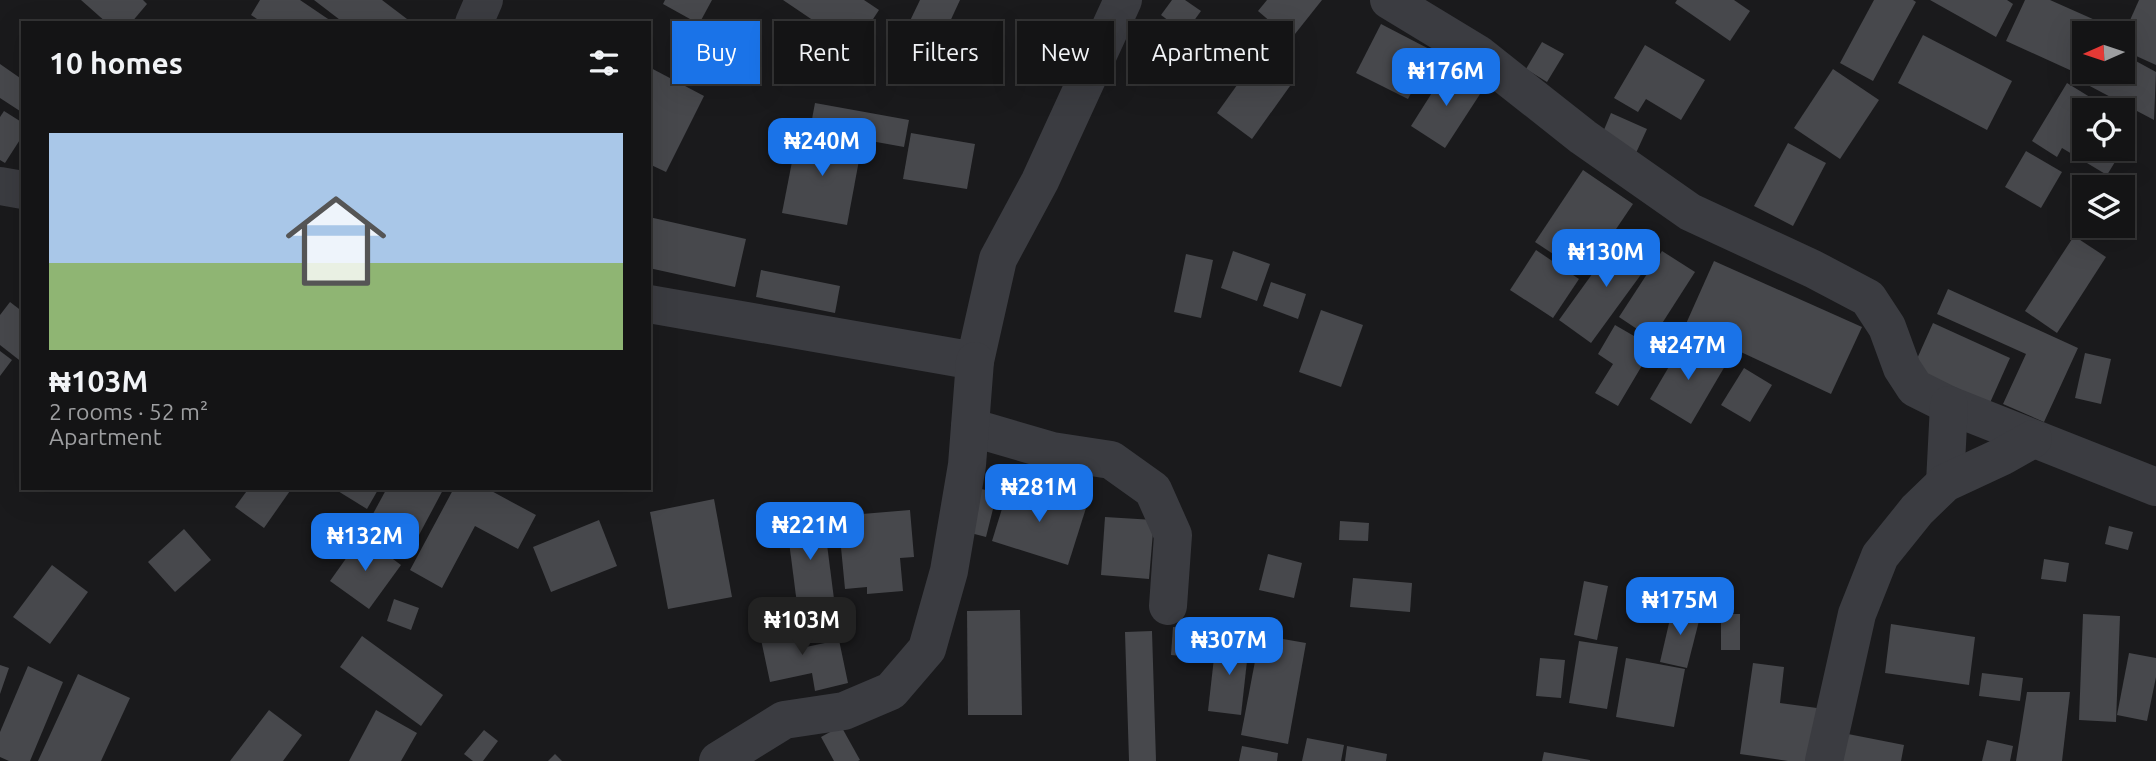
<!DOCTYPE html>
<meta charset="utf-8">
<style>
body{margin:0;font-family:Ubuntu,sans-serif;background:#212122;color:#f1f3f6;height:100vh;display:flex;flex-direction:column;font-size:26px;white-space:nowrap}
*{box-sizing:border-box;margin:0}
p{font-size:23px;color:#9d9ea0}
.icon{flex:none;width:38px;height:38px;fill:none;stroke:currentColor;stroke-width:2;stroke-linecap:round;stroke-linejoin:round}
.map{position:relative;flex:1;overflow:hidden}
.details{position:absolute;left:21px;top:21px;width:630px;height:469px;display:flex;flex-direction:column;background:#141415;border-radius:0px;box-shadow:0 7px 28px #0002,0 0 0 2px #333334}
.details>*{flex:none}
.top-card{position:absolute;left:672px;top:21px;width:665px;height:63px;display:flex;gap:14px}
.needle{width:46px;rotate:267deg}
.buttons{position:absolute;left:2072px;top:21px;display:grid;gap:14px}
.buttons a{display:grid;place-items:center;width:63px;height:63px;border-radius:0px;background:#141415;box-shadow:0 7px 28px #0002,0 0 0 2px #333334;font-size:35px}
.price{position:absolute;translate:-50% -60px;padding:0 16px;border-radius:14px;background:#1a73e8;color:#fff;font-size:23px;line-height:46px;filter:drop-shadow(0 2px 4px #0008)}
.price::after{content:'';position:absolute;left:50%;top:42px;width:21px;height:16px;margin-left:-10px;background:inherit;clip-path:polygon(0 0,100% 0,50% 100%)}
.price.active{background:#222;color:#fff}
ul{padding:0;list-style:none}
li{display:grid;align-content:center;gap:14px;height:371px;padding:0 28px}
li+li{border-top:2px solid #333334}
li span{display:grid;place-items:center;height:217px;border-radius:0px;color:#555}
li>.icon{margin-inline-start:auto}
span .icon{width:126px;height:126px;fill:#fffc;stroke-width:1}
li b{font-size:30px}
h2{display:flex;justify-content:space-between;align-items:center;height:84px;padding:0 28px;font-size:30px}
.pill{padding:0 24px;border-radius:0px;background:#141415;box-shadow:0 7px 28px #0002,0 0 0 2px #333334;font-size:24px;line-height:63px}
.pill.active{background:#1a73e8;color:#fff}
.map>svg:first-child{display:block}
.building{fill:#47484c}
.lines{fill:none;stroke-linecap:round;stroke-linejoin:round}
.street{stroke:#3b3c41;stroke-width:38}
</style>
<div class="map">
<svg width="2156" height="761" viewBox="0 0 2156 761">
<rect width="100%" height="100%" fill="#1a1a1c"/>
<g class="building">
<polygon points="81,0 143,0 147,4 131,23 107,23"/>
<polygon points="260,0 300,0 334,23 263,23 251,15"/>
<polygon points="314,0 382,0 407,19 404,23 344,23"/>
<polygon points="665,0 712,0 699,24 663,4"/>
<polygon points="783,0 864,0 879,10 854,48"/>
<polygon points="920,0 960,0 941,41 908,25"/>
<polygon points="1172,0 1185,0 1201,11 1185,33 1161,15"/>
<polygon points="1267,0 1322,0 1291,39 1258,11"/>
<polygon points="1677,0 1734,0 1750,11 1730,41 1675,3"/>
<polygon points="1874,0 1913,0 1916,2 1873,81 1840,63"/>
<polygon points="1930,0 2007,0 2013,4 1996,37"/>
<polygon points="2025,0 2050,0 2095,20 2089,33 2084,33 2084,45 2072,71 2006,41"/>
<polygon points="2139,0 2156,0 2156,65 2123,50 2123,36"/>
<polygon points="1381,24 1433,51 1408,99 1356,73"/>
<polygon points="1923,35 2012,81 1987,130 1898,83"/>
<polygon points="1542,42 1564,54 1547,82 1526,69"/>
<polygon points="1645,45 1705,80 1681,120 1646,99 1638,112 1614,98"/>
<polygon points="1260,53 1295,79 1252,139 1217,113"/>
<polygon points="2123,54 2156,72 2154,120 2086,84 2093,72 2123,72"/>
<polygon points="0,64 23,80 23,113 0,98"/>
<polygon points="649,67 704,96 666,172 649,164"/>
<polygon points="1447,69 1482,91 1445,148 1411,126"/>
<polygon points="1833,69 1879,100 1840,159 1794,128"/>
<polygon points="2067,83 2111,110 2084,110 2084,149 2123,149 2123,117 2137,126 2107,175 2062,148 2057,157 2032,141"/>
<polygon points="815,103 909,120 904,147 810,130"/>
<polygon points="4,111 23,123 23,135 5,163 0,160 0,117"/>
<polygon points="1611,113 1647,129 1636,153 1601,137"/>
<polygon points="798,131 862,144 847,225 782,213"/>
<polygon points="911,133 975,144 967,189 903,179"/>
<polygon points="1788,143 1826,163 1793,226 1754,206"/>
<polygon points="2026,151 2062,172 2041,208 2005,187"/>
<polygon points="1583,170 1633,204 1585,275 1535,242"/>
<polygon points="649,217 746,239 735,287 649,268"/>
<polygon points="1621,234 1653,258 1591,343 1559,320"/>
<polygon points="2074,236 2106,257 2057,333 2025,311"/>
<polygon points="1536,250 1579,279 1553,318 1510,290"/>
<polygon points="1233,251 1270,264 1257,301 1221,288"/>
<polygon points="1662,251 1695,272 1652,339 1619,317"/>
<polygon points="1186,254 1213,260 1201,318 1174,312"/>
<polygon points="1714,261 1862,327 1831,394 1685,326"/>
<polygon points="761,270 840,286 835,313 756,297"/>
<polygon points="1271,282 1306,294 1298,319 1263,306"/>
<polygon points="1948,289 2078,348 2044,422 2003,404 2026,354 1937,314"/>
<polygon points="10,302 23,312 23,363 0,345 0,315"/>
<polygon points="1321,310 1363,325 1341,387 1299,372"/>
<polygon points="1933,323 2010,358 1989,405 1912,370"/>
<polygon points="1615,325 1653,347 1618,406 1595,393 1613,364 1598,354"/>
<polygon points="1684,341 1725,366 1691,424 1650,399"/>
<polygon points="0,351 12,360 0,376"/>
<polygon points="2085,353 2111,359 2101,404 2075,398"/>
<polygon points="1744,368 1772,385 1750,422 1721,405"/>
<polygon points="1010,483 1086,508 1068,565 992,541"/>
<polygon points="974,487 997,493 986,537 963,531"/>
<polygon points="249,488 292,488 264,528 235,507"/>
<polygon points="333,488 379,488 367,509"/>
<polygon points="387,488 444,488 411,550 367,525"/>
<polygon points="454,488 486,488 536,515 518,549 475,526 442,588 410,570"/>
<polygon points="714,499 732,597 668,609 650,512"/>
<polygon points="910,510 914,557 900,558 903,591 867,594 867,587 845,589 838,516"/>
<polygon points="1105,517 1154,520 1149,579 1101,575"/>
<polygon points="599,520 617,566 551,592 533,547"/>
<polygon points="824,521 834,599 797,604 787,526"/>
<polygon points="1340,521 1369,523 1368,541 1339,540"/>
<polygon points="2109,526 2133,532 2128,550 2105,544"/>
<polygon points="184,529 211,560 175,592 148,562"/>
<polygon points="362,536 401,565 369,609 330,581"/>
<polygon points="1268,554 1302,563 1294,598 1259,590"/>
<polygon points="2044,559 2069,563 2066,582 2041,579"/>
<polygon points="52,565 88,592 50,644 13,617"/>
<polygon points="1353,578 1412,583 1410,612 1350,607"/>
<polygon points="1584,581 1608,586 1597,640 1574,635"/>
<polygon points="394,599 419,608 411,630 387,621"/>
<polygon points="1673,606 1701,613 1687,668 1660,662"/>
<polygon points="1020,610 1022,715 968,715 967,611"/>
<rect x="1721" y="614" width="19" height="36"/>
<polygon points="2083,614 2120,616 2116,722 2079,720"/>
<polygon points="800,621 806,647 839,640 848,683 815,691 812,673 770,682 759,630"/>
<polygon points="1891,624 1975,637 1969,685 1885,673"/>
<polygon points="1173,627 1205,629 1203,658 1171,655"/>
<polygon points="1152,631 1156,761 1129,761 1125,632"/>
<polygon points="1260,635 1306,643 1288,744 1241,735"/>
<polygon points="362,636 443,695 421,726 340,667"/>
<polygon points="1216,640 1249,643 1241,715 1208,711"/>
<polygon points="1579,641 1618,647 1607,709 1569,703"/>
<polygon points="2129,653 2156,658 2156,677 2147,721 2117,715"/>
<polygon points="1540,658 1565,660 1561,698 1536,696"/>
<polygon points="1626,658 1685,669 1674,727 1616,717"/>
<polygon points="1753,663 1784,667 1780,703 1817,708 1810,761 1788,761 1740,754"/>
<polygon points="0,665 9,668 0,694"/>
<polygon points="28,666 63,682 30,761 9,761 0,757 0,732"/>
<polygon points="1982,673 2023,678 2020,701 1979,696"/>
<polygon points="78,674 130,698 101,761 38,761"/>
<polygon points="2027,692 2070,692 2062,761 2016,761"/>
<polygon points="269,710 302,735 283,761 230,761"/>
<polygon points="376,710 417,733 401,761 349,761"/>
<polygon points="841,726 860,760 858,761 834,761 821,737"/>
<polygon points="484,730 498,741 483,761 473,761 464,754"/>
<polygon points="1848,734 1904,745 1901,761 1842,761"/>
<polygon points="1307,738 1344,745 1341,761 1302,761"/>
<polygon points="1987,740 2013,746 2010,761 1982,761"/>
<polygon points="1242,746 1278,753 1277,761 1239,761"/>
<polygon points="1347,746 1387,754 1386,761 1345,761"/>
<polygon points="1544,752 1590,760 1590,761 1542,761"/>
<polygon points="555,754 562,761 548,761"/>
</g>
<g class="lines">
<g class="street">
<polyline points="1389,0 1478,54 1583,137 1690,212 1813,269 1868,298 1887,327 1902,368 1915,388 1949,405 2156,487"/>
<polyline points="474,23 484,0"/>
<polyline points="0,186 23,190"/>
<polyline points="649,304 975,361 998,259 1040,181 1123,0"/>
<polyline points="970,427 1052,451 1111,460 1153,490 1173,535 1168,606"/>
<polyline points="1945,483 1949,405"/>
<polyline points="718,761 784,720 844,711 891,691 927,649 949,571 967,465 975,361"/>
<polyline points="1824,761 1857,614 1880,556 1917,510 1945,483 2003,456 2033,439"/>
</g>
</g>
</svg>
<div class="buttons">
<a><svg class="needle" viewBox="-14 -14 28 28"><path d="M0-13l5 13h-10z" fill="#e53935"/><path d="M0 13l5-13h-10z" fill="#9d9ea0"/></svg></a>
<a><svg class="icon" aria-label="locate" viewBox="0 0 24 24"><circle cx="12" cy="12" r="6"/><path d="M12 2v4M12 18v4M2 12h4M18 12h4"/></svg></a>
<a><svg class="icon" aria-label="layers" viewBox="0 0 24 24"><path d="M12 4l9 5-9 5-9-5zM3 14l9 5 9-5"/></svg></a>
</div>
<b class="price" style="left:1446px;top:108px">₦176M</b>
<b class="price" style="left:822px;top:178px">₦240M</b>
<b class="price" style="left:1606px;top:289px">₦130M</b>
<b class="price" style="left:1688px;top:382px">₦247M</b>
<b class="price" style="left:1039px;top:524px">₦281M</b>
<b class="price" style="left:810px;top:562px">₦221M</b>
<b class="price" style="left:365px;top:573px">₦132M</b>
<b class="price" style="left:1680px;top:637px">₦175M</b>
<b class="price active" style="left:802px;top:657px">₦103M</b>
<b class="price" style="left:1229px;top:677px">₦307M</b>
<div class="top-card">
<a class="pill active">Buy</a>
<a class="pill">Rent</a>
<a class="pill">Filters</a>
<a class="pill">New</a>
<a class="pill">Apartment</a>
</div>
<section class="details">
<h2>10 homes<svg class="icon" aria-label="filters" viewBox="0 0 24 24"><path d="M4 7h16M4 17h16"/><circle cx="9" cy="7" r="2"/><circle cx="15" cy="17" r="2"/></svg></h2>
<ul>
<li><span style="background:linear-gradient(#a9c7e8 60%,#8fb573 0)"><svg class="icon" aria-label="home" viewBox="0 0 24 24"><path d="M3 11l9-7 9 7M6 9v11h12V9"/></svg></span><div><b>₦103M</b><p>2 rooms · 52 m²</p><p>Apartment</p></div></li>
</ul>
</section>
</div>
